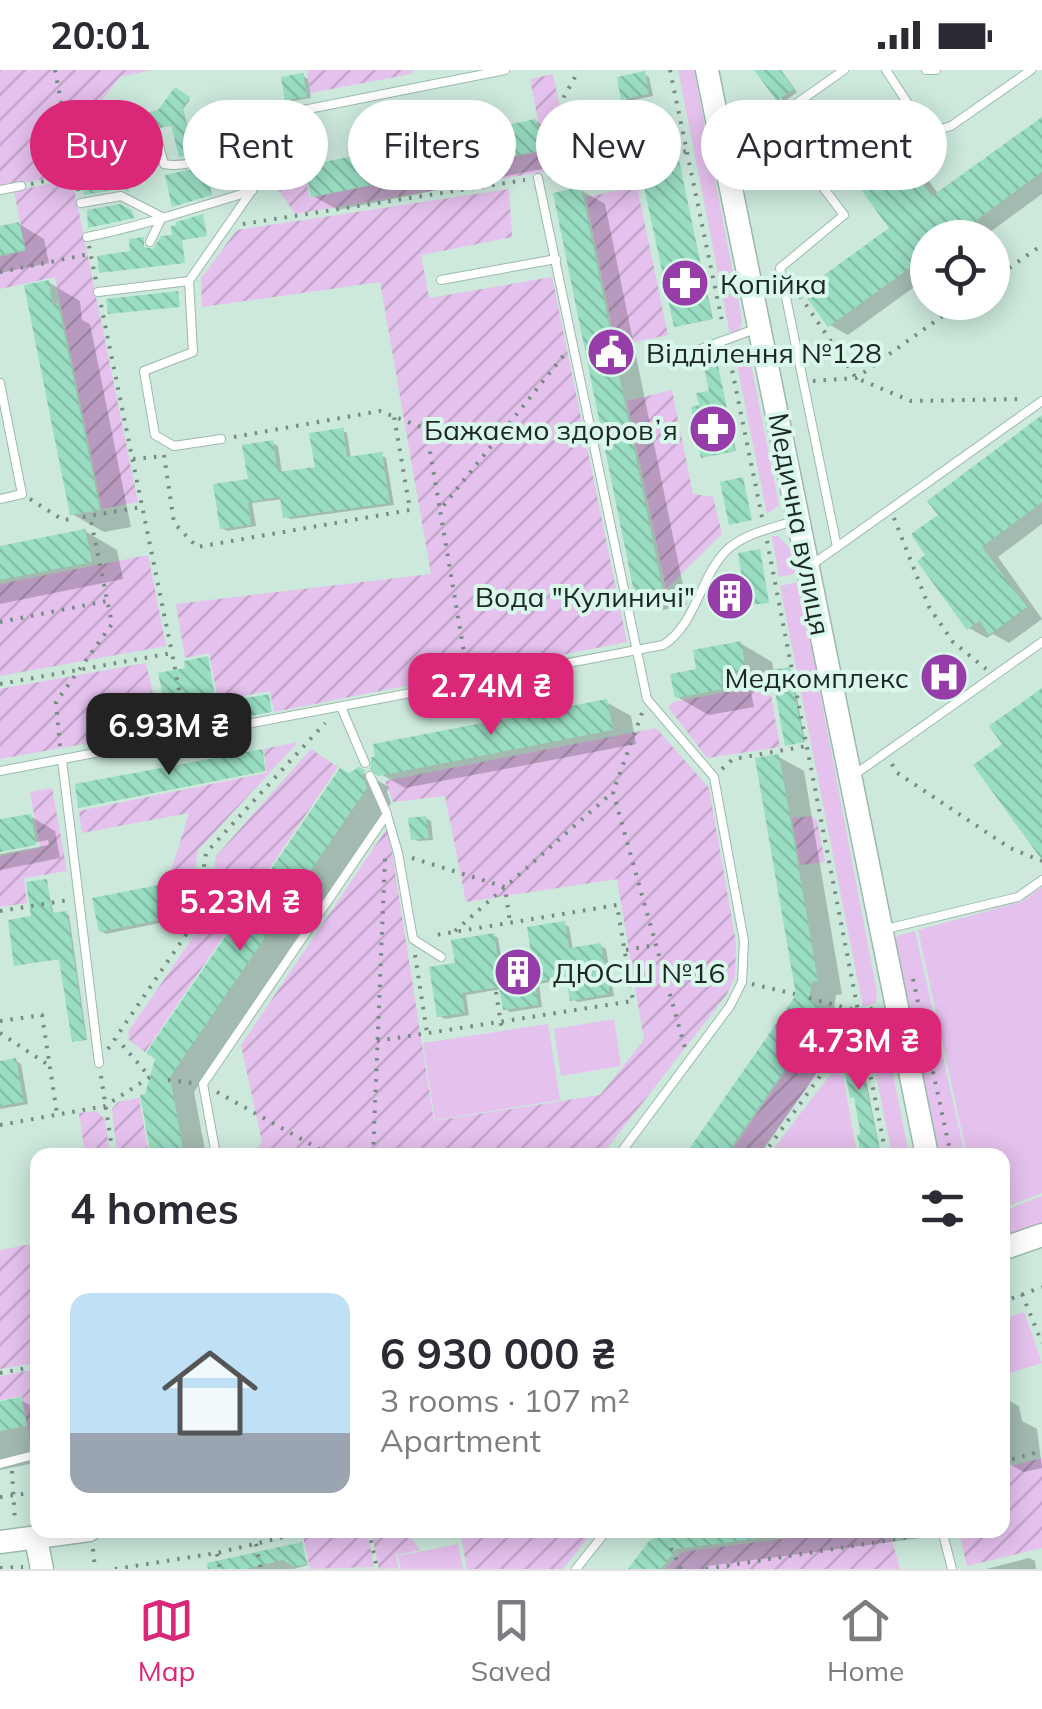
<!DOCTYPE html>
<meta charset="utf-8">
<style>
body{margin:0;font-family:Mulish,sans-serif;background:#f2f2f3;color:#2b2b33;height:100vh;display:flex;flex-direction:column;font-size:38px;white-space:nowrap}
*{box-sizing:border-box;margin:0}
p{font-size:32px;color:#7c7c81}
.icon{flex:none;width:55px;height:55px;fill:none;stroke:currentColor;stroke-width:2;stroke-linecap:round;stroke-linejoin:round}
.map{position:relative;flex:1;overflow:hidden}
.drawer{position:absolute;left:30px;top:1078px;width:980px;height:390px;display:flex;flex-direction:column;background:#fff;border-radius:20px;box-shadow:0 5px 25px #0003}
.drawer>*{flex:none}
.banner{position:absolute;left:30px;top:30px;width:982px;height:90px;display:flex;gap:20px}
.controls{position:absolute;left:910px;top:150px;display:grid;gap:20px}
.controls a{display:grid;place-items:center;width:100px;height:100px;border-radius:50%;background:#fff;box-shadow:0 5px 25px #0003;font-size:50px}
.price{position:absolute;translate:-50% -85px;padding:0 22px;border-radius:20px;background:#db2777;color:#fff;font-size:32px;line-height:65px;filter:drop-shadow(0 2px 5px #0008)}
.price::after{content:'';position:absolute;left:50%;top:60px;width:30px;height:22px;margin-left:-15px;background:inherit;clip-path:polygon(0 0,100% 0,50% 100%)}
.price.on{background:#222;color:#fff}
ul{padding:0;list-style:none}
li{display:flex;align-items:center;gap:30px;height:250px;padding:0 40px}
li span{display:grid;place-items:center;flex:none;width:280px;height:200px;border-radius:20px;color:#555}
li>.icon{margin-inline-start:auto}
span .icon{width:120px;height:120px;fill:#fffc;stroke-width:1}
li b{font-size:42px}
h2{display:flex;justify-content:space-between;align-items:center;height:120px;padding:0 40px;font-size:42px}
.pill{padding:0 35px;border-radius:45px;background:#fff;box-shadow:0 5px 25px #0003;font-size:35px;line-height:90px}
.pill.on{background:#db2777;color:#fff}
.status{display:flex;justify-content:space-between;align-items:center;height:70px;padding:0 50px;background:#fff;direction:ltr}
.status svg{height:28px;fill:currentColor}
.dock{display:flex;justify-content:space-around;align-items:center;height:140px;border-top:2px solid #e1e1e2;background:#fff;font-size:28px;color:#7c7c81}
.dock a{display:grid;justify-items:center;gap:5px}
.dock .on{color:#db2777}
.map>svg:first-child{display:block}
.green{fill:#e5c1ed}
.garden{fill:url(#garden-furrows)}
.shadow{fill:#0003}
.building{fill:url(#building-back-hatch)}
.lines{fill:none;stroke-linecap:round;stroke-linejoin:round}
.lane-casing{stroke:#9db9ad;stroke-width:10}
.secondary-casing{stroke:#9db9ad;stroke-width:25}
.path{stroke:#768a82;stroke-width:4;stroke-dasharray:2.5 8;stroke-linecap:butt}
.lane{stroke:#fff;stroke-width:8}
.secondary{stroke:#fff;stroke-width:22}
.labels{text-anchor:middle;dominant-baseline:central;stroke-width:8;stroke-linejoin:round;paint-order:stroke}
.poi-label{font-size:28px;fill:#1d2824;stroke:#d9f7ea;text-anchor:start}
.street-label{font-size:28px;fill:#1d2824;stroke:#d9f7ea}
</style>
<div class="status"><b>20:01</b><svg viewBox="0 0 49 12"><path d="M0 12V9h3v3zM5 12V6h3v6zM10 12V3h3v9zM15 12V0h3v12zM26 1h20v11H26zM47 4h2v5h-2z"/></svg></div>
<div class="map">
<svg width="1042" height="1499" viewBox="0 0 1042 1499">
<defs>
<pattern id="garden-furrows" width="10" height="10" patternUnits="userSpaceOnUse" patternTransform="scale(2.5)"><rect width="10" height="10" fill="#e5c1ed"/><path d="M-1 1l2-2M0 10L10 0M9 11l2-2" fill="none" stroke="#c4a6cb"/></pattern>
<pattern id="building-back-hatch" width="6" height="6" patternUnits="userSpaceOnUse" patternTransform="scale(2.5)"><rect width="6" height="6" fill="#99dec2"/><path d="M-1 5l2 2M0 0l6 6M5-1l2 2" fill="none" stroke="#83bea7"/></pattern>
</defs>
<rect width="100%" height="100%" fill="#cce9dc"/>
<g class="green">
<polygon points="678,0 694,0 742,250 739,262 730,264"/>
<polygon points="733,275 749,284 779,435 767,444"/>
<polygon points="772,466 778,466 793,482 797,503 779,507"/>
<polygon points="799,512 877,923 876,933 863,937 780,516"/>
<polygon points="1042,817 1042,1123 1003,1138 1002,1085 967,1085 918,860 1021,832"/>
<polygon points="915,861 965,1085 935,1085 932,1071 935,1062 894,875 897,866"/>
<polygon points="876,942 882,948 909,1085 892,1085 864,945"/>
<polygon points="614,949 621,996 561,1006 554,959"/>
<polygon points="548,954 560,1030 435,1050 423,973"/>
<polygon points="833,1001 843,1005 857,1085 769,1085"/>
<polygon points="1042,1126 1042,1153 1003,1167 1003,1141"/>
<polygon points="1024,1242 1042,1293 1003,1305 1003,1249"/>
<polygon points="458,1474 463,1499 401,1499 398,1486"/>
</g>
<g class="garden">
<polygon points="0,0 151,0 120,7 80,59 83,80 69,83 72,104 0,117"/>
<polygon points="307,0 414,0 411,4 310,23"/>
<polygon points="553,4 572,97 295,144 273,112 300,82 310,128 544,81 530,9"/>
<polygon points="72,109 138,432 102,439 55,207 0,219 0,187 26,181 14,121"/>
<polygon points="637,117 668,265 616,276 586,127"/>
<polygon points="509,119 512,167 421,185 429,228 552,207 627,572 274,642 270,621 218,630 209,583 185,588 176,534 431,504 380,212 202,237 201,208 237,160"/>
<polygon points="672,320 693,424 713,427 722,464 666,519 627,331"/>
<polygon points="148,485 166,576 0,606 0,514"/>
<polygon points="146,593 161,660 0,689 0,619"/>
<polygon points="769,614 780,677 707,688 668,637 673,632"/>
<polygon points="656,658 709,718 736,873 735,906 727,924 602,1085 253,1085 262,1072 241,975 388,757 434,1051 600,1025 644,970 617,809 466,832 445,726 393,732 385,711"/>
<polygon points="298,672 198,780 189,843 173,847 167,814 189,743 82,763 79,741 266,703 264,679"/>
<polygon points="311,679 338,697 145,982 129,970 128,962 207,847 216,786"/>
<polygon points="52,718 67,801 24,808 27,833 0,837 0,786 40,778 30,722"/>
<polygon points="810,746 817,750 825,792 800,795 792,748"/>
<polygon points="801,979 815,989 817,1004 758,1085 729,1085"/>
<polygon points="139,1028 149,1085 117,1085 112,1039 118,1032"/>
<polygon points="97,1041 105,1050 110,1085 85,1085 79,1043"/>
<polygon points="37,1173 37,1293 0,1299 0,1180"/>
<polygon points="37,1299 37,1379 32,1381 22,1326 0,1330 0,1306"/>
<polygon points="1042,1388 1042,1478 967,1496 958,1460 1002,1460 1003,1398"/>
<polygon points="329,1460 367,1460 374,1497 310,1499 303,1466"/>
<polygon points="371,1460 405,1460 420,1480 396,1485 398,1498 379,1499"/>
<polygon points="460,1460 594,1460 563,1499 467,1499"/>
<polygon points="851,1460 889,1460 900,1499 665,1499 682,1482"/>
</g>
<g class="shadow">
<polygon points="757,0 781,0 797,22 784,32"/>
<polygon points="644,4 649,7 653,26 629,31 624,28"/>
<polygon points="303,6 308,9 311,28 292,31 287,28"/>
<polygon points="176,20 190,30 183,39 195,84 181,86 173,55 87,75 160,42"/>
<polygon points="1042,50 1042,124 982,168 928,168 928,207 848,265 830,255 893,158 879,55 896,66 939,125"/>
<polygon points="536,51 561,66 567,94 338,140 313,126"/>
<polygon points="673,52 676,63 658,65 656,56"/>
<polygon points="678,93 713,249 678,256"/>
<polygon points="580,120 605,134 687,535 662,540 637,526"/>
<polygon points="19,154 44,169 49,193 0,203 0,158"/>
<polygon points="48,212 80,231 82,250 90,254 131,457 104,462 72,444"/>
<polygon points="718,298 736,381 704,387 702,337 711,323"/>
<polygon points="1042,348 1042,454 998,487 1042,549 1009,573 993,564 987,568 969,558 929,485 941,446"/>
<polygon points="342,360 347,363 351,389 381,385 386,388 394,435 291,449 286,447 283,429 252,433 256,456 227,461 222,458 273,373 278,376 282,404 317,399"/>
<polygon points="85,461 117,480 123,509 0,534 0,479"/>
<polygon points="740,573 772,592 774,602 792,600 805,672 788,674 777,617 751,622 754,637 709,645 677,627 699,601"/>
<polygon points="606,632 631,646 636,674 405,718 379,703"/>
<polygon points="262,681 265,701 81,737"/>
<polygon points="779,687 804,701 842,924 836,925 833,946 848,957 845,961 856,960 881,1085 864,1085 844,963 760,1085 688,1085 798,925"/>
<polygon points="359,700 389,717 387,722 391,733 194,1022 206,1085 153,1085 147,1026 349,706"/>
<polygon points="30,746 55,761 60,788 0,800 0,784 49,775 48,770 0,779 0,752"/>
<polygon points="426,748 431,751 433,770 418,771 413,768"/>
<polygon points="46,811 54,845 69,845 87,970 74,971 62,889 17,894"/>
<polygon points="163,817 168,820 174,850 106,864 101,861"/>
<polygon points="564,854 569,857 573,880 601,876 606,879 614,926 578,932 572,929 569,909 539,914 542,937 510,942 505,939 502,919 466,925 469,945 445,949 440,946 458,895 493,865 498,868 502,891 534,885"/>
<polygon points="16,991 21,994 28,1034 0,1039 0,994"/>
<polygon points="1002,1327 1019,1336 1022,1351 1037,1359 1042,1398 1024,1402 1002,1390"/>
<polygon points="21,1330 38,1340 38,1377 31,1379 34,1393 0,1400 0,1334"/>
<polygon points="677,1460 942,1460 943,1465 708,1496 706,1499 631,1499"/>
<polygon points="301,1475 308,1495 294,1499 228,1499"/>
<polygon points="1029,1488 1035,1491 1036,1499 986,1499"/>
</g>
<g class="building">
<polygon points="754,0 780,0 794,19 777,31"/>
<polygon points="645,1 649,24 621,30 617,7"/>
<polygon points="303,3 307,27 285,30 281,7"/>
<polygon points="175,17 190,27 182,38 195,84 179,87 171,55 85,76 81,58 158,40"/>
<polygon points="1042,47 1042,102 952,168 928,168 928,185 828,257 802,221 889,158 835,84 879,52 932,126"/>
<polygon points="536,49 543,80 311,127 304,96"/>
<polygon points="138,80 143,101 126,106 129,122 120,119 84,125 77,94"/>
<polygon points="679,90 712,249 674,257 640,98"/>
<polygon points="206,96 212,125 172,137 165,105"/>
<polygon points="581,117 663,522 635,527 553,123"/>
<polygon points="120,134 132,140 134,148 88,158 87,140"/>
<polygon points="203,144 207,166 182,170 185,193 99,203 97,186 130,181 129,169 144,167 144,177 153,179 161,166 172,165 171,156 176,155 176,152"/>
<polygon points="19,152 25,180 0,185 0,156"/>
<polygon points="49,210 52,234 58,233 100,440 70,445 24,215"/>
<polygon points="178,221 180,237 108,244 106,229"/>
<polygon points="718,295 735,381 701,388 691,337 699,335 696,323 709,321 704,298"/>
<polygon points="1042,345 1042,432 982,477 1027,537 989,565 980,551 967,560 917,491 925,485 911,464 938,445 927,431"/>
<polygon points="343,358 347,387 382,382 390,433 283,448 280,427 248,432 251,455 220,459 213,414 248,409 242,375 273,370 278,402 315,397 309,363"/>
<polygon points="743,407 752,450 729,455 720,412"/>
<polygon points="85,459 92,492 0,510 0,476"/>
<polygon points="760,479 769,533 751,535 745,526 738,483"/>
<polygon points="741,571 746,600 720,605 723,619 675,628 670,604 696,599 693,580"/>
<polygon points="208,586 216,633 269,624 272,642 196,656 195,650 169,655 158,603 185,598 184,591"/>
<polygon points="790,597 804,672 785,676 771,600"/>
<polygon points="1042,618 1042,790 973,695 1002,674 989,656"/>
<polygon points="607,629 613,660 378,706 370,699 371,688 375,686 373,674"/>
<polygon points="263,679 265,701 78,738 75,714"/>
<polygon points="779,684 818,911 812,912 809,930 825,941 726,1085 685,1085 796,925 755,688"/>
<polygon points="359,697 365,700 363,706 367,718 170,1007 184,1085 151,1085 140,1025 145,1024 155,989 146,983 340,698 349,703"/>
<polygon points="31,744 36,775 0,782 0,749"/>
<polygon points="426,746 429,768 411,770 408,748"/>
<polygon points="47,809 52,843 67,841 86,970 72,972 59,889 14,896 8,850 31,846 26,812"/>
<polygon points="164,814 170,848 99,862 92,828"/>
<polygon points="565,851 569,878 601,873 610,924 570,931 566,907 535,912 538,935 503,940 499,917 462,923 465,943 437,947 429,897 455,893 451,870 494,863 498,889 531,883 527,857"/>
<polygon points="855,957 866,1017 881,1085 861,1085 857,1065 861,1064 854,1027 850,1028 844,999 841,959"/>
<polygon points="16,988 24,1032 0,1036 0,991"/>
<polygon points="21,1327 27,1356 0,1361 0,1331"/>
<polygon points="671,1460 753,1460 754,1469 676,1479 661,1499 628,1499 649,1471"/>
<polygon points="302,1472 307,1494 294,1497 283,1490 245,1499 208,1499 207,1493"/>
</g>
<g class="lines">
<g class="lane-casing">
<g id="lane">
<polyline points="886,0 922,55 931,62 951,56 1031,0"/>
<polyline points="926,0 936,0"/>
<polyline points="772,50 844,145 780,198 837,477 810,496"/>
<polyline points="729,81 844,0"/>
<path d="M 72,87 L 157,68 L 164,94 C 205,101 242,67 273,46"/>
<polyline points="538,108 647,629 714,707 744,871 742,912 730,936 619,1085"/>
<polyline points="0,120 21,116"/>
<polyline points="81,133 121,126 162,147 150,172"/>
<path d="M 87,167 C 143,156 197,137 252,121"/>
<polyline points="441,210 556,189"/>
<polyline points="98,222 189,211"/>
<polyline points="668,291 758,258"/>
<polyline points="0,313 22,424 0,429"/>
<polyline points="221,369 174,376 155,365 144,301 193,282 189,211 273,90 273,46 505,0"/>
<polyline points="837,477 1042,331"/>
<polyline points="341,637 365,693"/>
<polyline points="62,690 99,993"/>
<path d="M 0,701 L 663,575 C 697,554 700,504 729,478 C 747,463 773,458 794,451"/>
<polyline points="854,705 1042,572"/>
<polyline points="387,745 398,783 413,869 441,887"/>
<polyline points="886,859 1018,827 1042,810"/>
<polyline points="216,1085 203,1014 387,744 370,706"/>
<polyline points="0,1394 38,1384"/>
<polyline points="942,1460 952,1499"/>
<polyline points="576,1499 607,1460"/>
</g>
</g>
<g class="secondary-casing">
<g id="secondary">
<polyline points="707,0 927,1085"/>
<polyline points="1002,1179 1042,1165"/>
<polyline points="36,1469 42,1499"/>
<polyline points="0,1472 89,1460"/>
</g>
</g>
<g class="path">
<polyline points="55,0 69,74"/>
<polyline points="670,0 723,256"/>
<polyline points="74,98 79,123"/>
<polyline points="575,99 561,32 579,0"/>
<polyline points="549,106 687,81"/>
<polyline points="31,114 75,105"/>
<polyline points="243,154 525,110"/>
<polyline points="89,176 96,211"/>
<polyline points="0,202 90,184"/>
<polyline points="992,210 1042,175"/>
<polyline points="800,226 856,308 911,331 1023,329"/>
<polyline points="101,235 172,583"/>
<polyline points="728,280 762,447"/>
<polyline points="813,311 856,308 962,232"/>
<polyline points="234,367 380,341 426,359 440,440"/>
<polyline points="164,385 174,453 197,477 410,440 394,346"/>
<polyline points="133,389 163,386"/>
<polyline points="30,429 63,450 71,449"/>
<polyline points="83,447 142,437"/>
<polyline points="894,448 929,537 953,572 986,599"/>
<polyline points="767,471 886,1085"/>
<polyline points="0,552 107,531"/>
<polyline points="467,600 440,440 564,285"/>
<polyline points="0,614 172,583 185,652"/>
<polyline points="642,643 613,722 685,978"/>
<polyline points="60,676 56,632 112,554 90,446"/>
<polyline points="892,694 896,702 1010,778 1042,791"/>
<polyline points="722,699 733,689 807,676"/>
<polyline points="412,788 505,817 510,853"/>
<polyline points="0,841 69,830"/>
<polyline points="455,861 613,722"/>
<polyline points="626,880 656,875"/>
<polyline points="415,885 427,963"/>
<polyline points="913,909 951,1085"/>
<polyline points="752,914 795,924"/>
<polyline points="496,922 502,961"/>
<polyline points="809,928 858,941 877,938"/>
<polyline points="0,951 42,945 57,1044"/>
<polyline points="0,963 50,996"/>
<polyline points="377,971 633,931 617,835 430,866"/>
<polyline points="108,979 196,850 206,783 325,653"/>
<polyline points="101,1006 113,1085"/>
<polyline points="168,1010 194,1013"/>
<polyline points="217,1022 330,1085"/>
<polyline points="0,1055 105,1036 150,1007 117,969"/>
<polyline points="373,1085 385,788"/>
<polyline points="763,1085 831,991 832,966 857,942"/>
<polyline points="1022,1224 1042,1273"/>
<polyline points="1002,1232 1042,1217"/>
<polyline points="0,1303 38,1296"/>
<polyline points="1002,1392 1042,1381"/>
<polyline points="12,1401 15,1452"/>
<polyline points="0,1427 38,1422"/>
<polyline points="369,1460 377,1499"/>
<polyline points="663,1460 664,1463"/>
<polyline points="256,1474 261,1499"/>
<polyline points="671,1478 681,1499"/>
<polyline points="93,1479 95,1499"/>
<polyline points="217,1484 220,1499"/>
<polyline points="0,1498 23,1497"/>
<polyline points="115,1499 217,1483 313,1460"/>
<polyline points="706,1499 929,1464"/>
</g>
<use href="#lane" class="lane"/>
<use href="#secondary" class="secondary"/>
</g>
<defs>
<g id="pharmacy-disc" transform="scale(2.5)"><circle r="9.5" fill="#963da9" stroke="#d9f7ea"/><path d="M-2-6h4v4h4v4h-4v4h-4v-4h-4v-4h4Z" fill="#fff"/></g>
<g id="civic-disc" transform="scale(2.5)"><circle r="9.5" fill="#963da9" stroke="#d9f7ea"/><path d="M-.6-6.5H3V-4.5H.6V-3L4-1V1h2V6H-6V1h2V-1L-.6-3ZM-1.2 2.5V6h2.4V2.5Z" fill="#fff"/></g>
<g id="building-disc" transform="scale(2.5)"><circle r="9.5" fill="#963da9" stroke="#d9f7ea"/><path d="M-4-6H4V6H1V3H-1V6H-4ZM-2.5-4.3h1.7v1.8h-1.7ZM.8-4.3h1.7v1.8H.8ZM-2.5-1h1.7V.8h-1.7ZM.8-1h1.7V.8H.8Z" fill="#fff"/></g>
<g id="hospital-disc" transform="scale(2.5)"><circle r="9.5" fill="#963da9" stroke="#d9f7ea"/><path d="M-5-5h3v3.5h4V-5h3V5h-3V1.5h-4V5h-3Z" fill="#fff"/></g>
</defs>
<g fill-rule="evenodd">
<use href="#pharmacy-disc" x="685" y="213"/>
<use href="#civic-disc" x="611" y="282"/>
<use href="#pharmacy-disc" x="713" y="359"/>
<use href="#building-disc" x="730" y="526"/>
<use href="#hospital-disc" x="944" y="607"/>
<use href="#building-disc" x="518" y="902"/>
</g>
<g class="labels">
<g class="poi-label">
<text x="720" y="213">Копійка</text>
<text x="646" y="282">Відділення №128</text>
<text x="678" y="359" text-anchor="end">Бажаємо здоровʼя</text>
<text x="695" y="526" text-anchor="end">Вода "Кулиничі"</text>
<text x="909" y="607" text-anchor="end">Медкомплекс</text>
<text x="553" y="902">ДЮСШ №16</text>
</g>
<g class="street-label">
<text transform="translate(800 454) rotate(79)">Медична вулиця</text>
</g>
</g>
</svg>
<div class="controls">
<a><svg class="icon" aria-label="locate" viewBox="0 0 24 24"><circle cx="12" cy="12" r="6"/><path d="M12 2v4M12 18v4M2 12h4M18 12h4"/></svg></a>
</div>
<b class="price" style="left:491px;top:668px">2.74M ₴</b>
<b class="price on" style="left:169px;top:708px">6.93M ₴</b>
<b class="price" style="left:240px;top:884px">5.23M ₴</b>
<b class="price" style="left:859px;top:1023px">4.73M ₴</b>
<div class="banner">
<a class="pill on">Buy</a>
<a class="pill">Rent</a>
<a class="pill">Filters</a>
<a class="pill">New</a>
<a class="pill">Apartment</a>
</div>
<section class="drawer">
<h2>4 homes<svg class="icon" aria-label="filters" viewBox="0 0 24 24"><path d="M4 7h16M4 17h16"/><circle cx="9" cy="7" r="2"/><circle cx="15" cy="17" r="2"/></svg></h2>
<ul>
<li><span style="background:linear-gradient(#bfe0f5 70%,#9aa5b1 0)"><svg class="icon" aria-label="home" viewBox="0 0 24 24"><path d="M3 11l9-7 9 7M6 9v11h12V9"/></svg></span><div><b>6 930 000 ₴</b><p>3 rooms · 107 m²</p><p>Apartment</p></div></li>
</ul>
</section>
</div>
<nav class="dock">
<a class="on"><svg class="icon" aria-label="map" viewBox="0 0 24 24"><path d="M3 6l6-2 6 2 6-2v14l-6 2-6-2-6 2zM9 4v14M15 6v14"/></svg>Map</a>
<a><svg class="icon" aria-label="saved" viewBox="0 0 24 24"><path d="M7 4h10v16l-5-4-5 4z"/></svg>Saved</a>
<a><svg class="icon" aria-label="home" viewBox="0 0 24 24"><path d="M3 11l9-7 9 7M6 9v11h12V9"/></svg>Home</a>
</nav>
